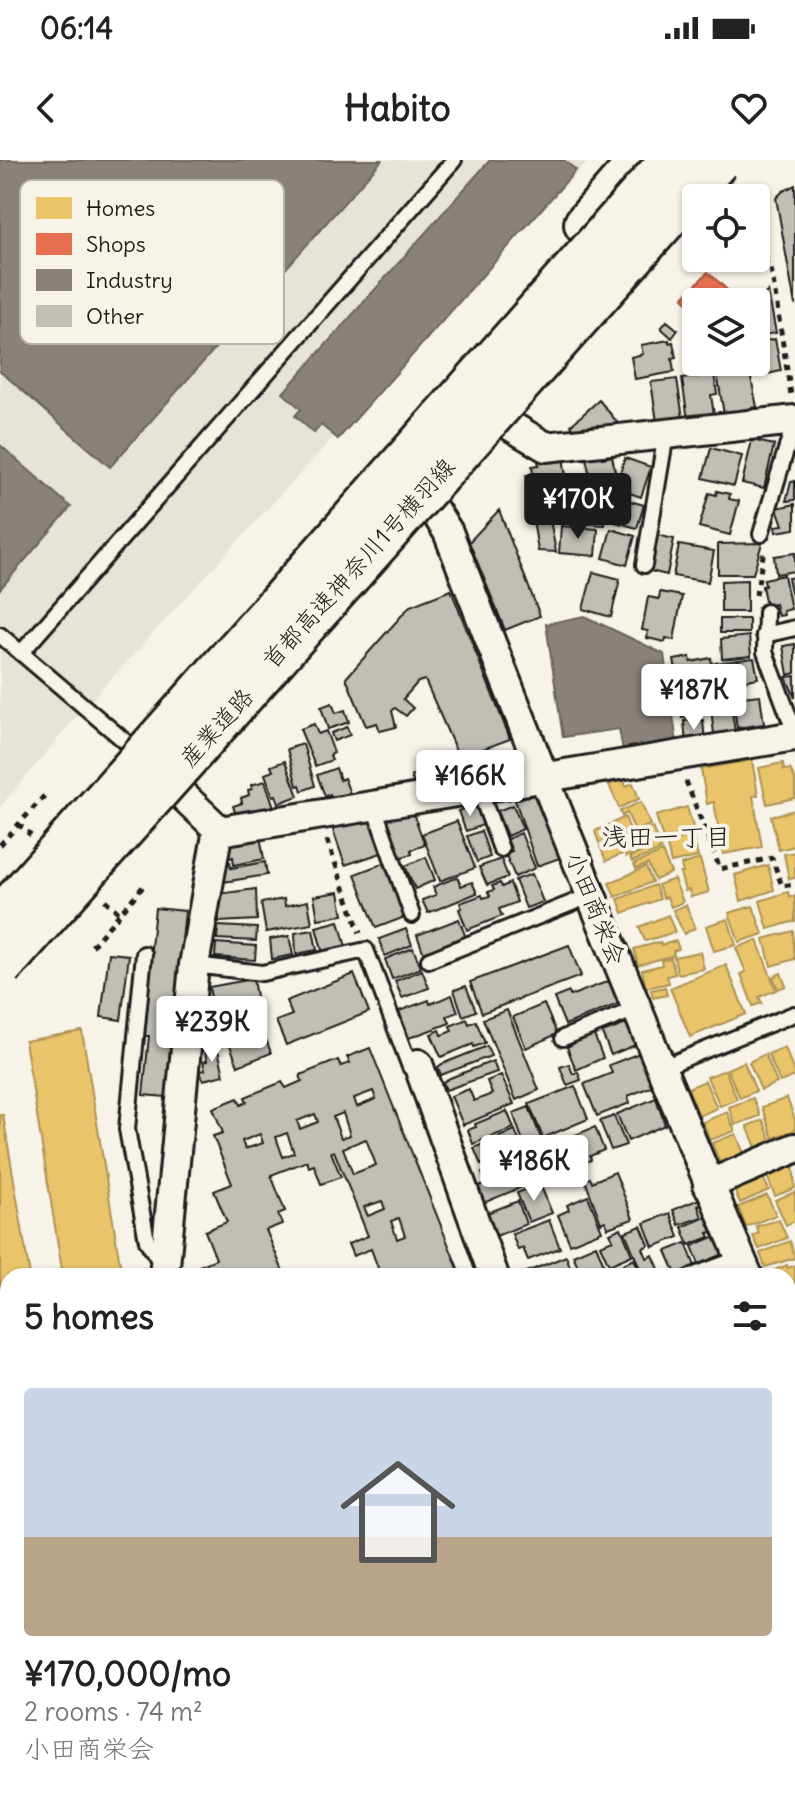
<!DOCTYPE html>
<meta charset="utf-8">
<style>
body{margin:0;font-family:Delius,"Klee One",sans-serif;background:#f6f6f6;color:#222;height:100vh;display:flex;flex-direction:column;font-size:30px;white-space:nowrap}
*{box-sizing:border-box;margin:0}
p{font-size:26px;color:#767676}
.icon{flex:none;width:44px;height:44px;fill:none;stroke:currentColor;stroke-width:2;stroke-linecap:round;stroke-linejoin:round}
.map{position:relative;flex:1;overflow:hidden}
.panel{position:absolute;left:0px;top:1108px;width:796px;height:536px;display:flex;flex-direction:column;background:#fff;border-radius:24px 24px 0 0;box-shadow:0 2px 6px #0004}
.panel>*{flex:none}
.controls{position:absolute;left:682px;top:24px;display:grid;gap:16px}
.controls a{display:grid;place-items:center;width:88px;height:88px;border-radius:8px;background:#fff;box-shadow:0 2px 6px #0004;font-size:40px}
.price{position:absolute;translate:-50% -68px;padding:0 18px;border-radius:8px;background:#fff;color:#222;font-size:26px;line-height:52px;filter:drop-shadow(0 2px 4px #0008)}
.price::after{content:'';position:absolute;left:50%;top:48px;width:24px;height:18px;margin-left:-12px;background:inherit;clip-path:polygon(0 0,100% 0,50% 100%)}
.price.selected{background:#1c1c1c;color:#fff}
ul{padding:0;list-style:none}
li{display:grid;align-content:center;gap:16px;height:424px;padding:0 24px}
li+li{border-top:2px solid #e0e0e0}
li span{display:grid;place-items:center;height:248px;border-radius:8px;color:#555}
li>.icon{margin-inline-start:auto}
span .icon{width:144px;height:144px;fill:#fffc;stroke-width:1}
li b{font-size:34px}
h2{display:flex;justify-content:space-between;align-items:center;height:96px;padding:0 24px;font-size:34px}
.status{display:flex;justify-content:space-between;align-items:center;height:56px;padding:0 40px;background:#fff;direction:ltr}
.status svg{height:22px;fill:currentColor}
header{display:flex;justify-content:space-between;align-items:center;height:104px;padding:0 24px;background:#fff;font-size:36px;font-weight:700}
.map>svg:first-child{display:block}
.built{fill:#e6e3d9}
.homes{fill:#e9c46a;stroke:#ac9253;stroke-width:2}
.shops{fill:#e76f51;stroke:#aa5641;stroke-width:2}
.industry{fill:#8a817c;stroke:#69635f;stroke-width:2}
.building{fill:#c0beb5;stroke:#1c1c1c;stroke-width:2;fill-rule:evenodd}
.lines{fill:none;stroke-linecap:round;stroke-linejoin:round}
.lane-casing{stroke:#1c1c1c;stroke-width:20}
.street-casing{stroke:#1c1c1c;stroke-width:34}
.primary-casing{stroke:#1c1c1c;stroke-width:50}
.path{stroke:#1c1c1c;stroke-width:5;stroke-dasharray:6 6;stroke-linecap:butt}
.lane{stroke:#f7f3e8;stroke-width:14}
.street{stroke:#f7f3e8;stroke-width:28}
.primary{stroke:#f7f3e8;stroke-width:44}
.highway-bridge-casing{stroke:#1c1c1c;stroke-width:50;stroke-linecap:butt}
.path-bridge{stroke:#1c1c1c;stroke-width:5;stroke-dasharray:6 6;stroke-linecap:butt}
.highway-bridge{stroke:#f7f3e8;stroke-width:44}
.labels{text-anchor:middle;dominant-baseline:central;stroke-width:8;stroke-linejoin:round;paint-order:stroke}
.street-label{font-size:24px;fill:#1c1c1c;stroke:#f7f3e8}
.neighbourhood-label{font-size:26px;fill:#1c1c1c;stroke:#f7f3e8}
.key{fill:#f7f3e8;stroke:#b5b2ab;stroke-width:2}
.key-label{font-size:22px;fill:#1c1c1c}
</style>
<div class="status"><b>06:14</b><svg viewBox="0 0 49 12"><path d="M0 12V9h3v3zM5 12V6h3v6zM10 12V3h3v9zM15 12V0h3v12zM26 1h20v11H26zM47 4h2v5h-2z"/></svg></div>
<header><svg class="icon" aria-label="back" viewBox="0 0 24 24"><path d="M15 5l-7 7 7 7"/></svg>Habito<svg class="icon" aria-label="heart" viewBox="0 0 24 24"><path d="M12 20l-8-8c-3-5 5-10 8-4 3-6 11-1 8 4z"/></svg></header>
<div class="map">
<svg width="795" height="1644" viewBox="0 0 795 1644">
<rect width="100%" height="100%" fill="#f7f3e8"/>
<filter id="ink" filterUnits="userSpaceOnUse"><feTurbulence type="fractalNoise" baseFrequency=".0125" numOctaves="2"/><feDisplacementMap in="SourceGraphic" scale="16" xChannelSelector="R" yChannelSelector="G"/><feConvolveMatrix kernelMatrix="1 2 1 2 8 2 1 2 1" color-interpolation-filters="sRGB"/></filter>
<g filter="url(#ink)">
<polygon class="built" points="0,0 589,0 85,547 0,647"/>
<g class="homes">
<polygon points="752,600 758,635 753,636 762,687 723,694 714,642 707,644 701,609"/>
<polygon points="783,603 784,610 790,609 795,619 795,638 767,644 759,608"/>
<polygon points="623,619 626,626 633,623 639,639 619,648 609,625"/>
<polygon points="641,642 650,665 635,671 627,653 622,656 620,651"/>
<polygon points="687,647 694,670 663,679 656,656"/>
<polygon points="795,650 795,686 779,690 771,656"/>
<polygon points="625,657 630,670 599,683 595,671"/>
<polygon points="652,667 661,690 632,702 630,697 643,692 635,674"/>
<polygon points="631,673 640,691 626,697 624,693 606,701 600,686"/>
<polygon points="693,676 698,697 671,703 666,682"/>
<polygon points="662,692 671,713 655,720 648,704 636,709 634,704"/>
<polygon points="795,692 795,718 789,719 784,694"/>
<polygon points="700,699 709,732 691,737 689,730 685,731 680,713 683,713 681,705"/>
<polygon points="768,705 774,730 741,741 735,715"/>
<polygon points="646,707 652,722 615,737 609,723"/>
<polygon points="674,719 683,742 671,747 667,737 663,738 658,725"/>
<polygon points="655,725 660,739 623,753 618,739"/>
<polygon points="788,732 790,737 795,736 795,761 768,769 760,741"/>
<polygon points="686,745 695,768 684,774 673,750"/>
<polygon points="753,746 763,774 739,782 729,753"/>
<polygon points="668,755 675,772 645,781 639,767"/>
<polygon points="728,759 736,785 714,791 706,766"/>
<polygon points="793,771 795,799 771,806 764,779"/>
<polygon points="757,780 776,830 759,837 762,843 753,846 741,814 746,812 736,788"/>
<polygon points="676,781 679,789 673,791 674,795 638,805 634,789 660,782 661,785"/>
<polygon points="700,792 704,809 678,814 674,797"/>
<polygon points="671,798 675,814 667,816 669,823 646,828 642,810 662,805 661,800"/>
<polygon points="726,805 746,854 690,877 670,828"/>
<polygon points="781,813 786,826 778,829 773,817"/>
<polygon points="665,827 667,835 653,838 651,830"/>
<polygon points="82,871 122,1116 63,1116 25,881"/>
<polygon points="785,887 795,916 780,922 768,894"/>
<polygon points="765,894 777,923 761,930 749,902"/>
<polygon points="744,902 756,931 740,938 727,909"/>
<polygon points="725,910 737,939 720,946 707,917"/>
<polygon points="705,921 717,948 699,956 688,928"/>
<polygon points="753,938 760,956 735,965 729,947"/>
<polygon points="787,938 795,960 795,970 773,978 762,947"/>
<polygon points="727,952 735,971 710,980 703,962"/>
<polygon points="0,955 3,955 30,1116 8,1116 8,1147 0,1148"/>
<polygon points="763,960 773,985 758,992 747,966"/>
<polygon points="736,974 745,996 721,1006 712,983"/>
<polygon points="793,1003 795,1028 775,1036 765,1011"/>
<polygon points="761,1013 769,1030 740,1043 732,1025"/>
<polygon points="795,1032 795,1061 786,1065 775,1040"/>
<polygon points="767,1035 776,1055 746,1067 738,1047"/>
<polygon points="779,1060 787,1078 759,1089 753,1076 759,1073 756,1066"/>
<polygon points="790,1081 795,1098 765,1107 760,1093"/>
<polygon points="787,1105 788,1108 795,1105 795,1123 788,1126 788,1116 769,1116 767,1113"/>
<polygon points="795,1129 795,1148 788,1151 788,1132"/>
<polygon points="795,1154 795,1177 793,1177 788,1157"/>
<polygon points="8,1344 8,1416 0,1422 0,1353"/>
</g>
<polygon class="shops" points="708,112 740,142 696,142 696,150 683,138"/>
<g class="industry">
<polygon points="0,0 382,0 110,307 0,211"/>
<polygon points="490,0 564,0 576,10 338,279 321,265 314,273 295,256 301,249 283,233"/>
<polygon points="0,285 71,347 0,429"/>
<polygon points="584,456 664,494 677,583 623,590 619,569 563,577 546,464"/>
</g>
<g class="building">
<polygon points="795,25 795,145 776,38 783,31"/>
<polygon points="768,131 776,173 756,176 756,143"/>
<polygon points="667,161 678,170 672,178 661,168"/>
<polygon points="775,179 781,211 763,215 758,182"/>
<polygon points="669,180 669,183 673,182 676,198 672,199 674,212 635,219 631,197 643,194 641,185"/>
<polygon points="727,202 745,202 746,209 749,208 757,247 724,254 717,214 729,209"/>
<polygon points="714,214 717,234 711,235 714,255 688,260 682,219"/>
<polygon points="677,219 683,258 657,262 651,222"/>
<polygon points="599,240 622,268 587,273 583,269 578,273 571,265"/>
<polygon points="752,280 774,285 764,328 742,323"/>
<polygon points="711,288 742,296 734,326 703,318"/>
<polygon points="601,295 602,298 612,296 616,316 591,321 586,298"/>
<polygon points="563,297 568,329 545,332 556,392 538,391 526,315 533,314 532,306 539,305 538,301"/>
<polygon points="625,298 651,307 641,337 615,328"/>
<polygon points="612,320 610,333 595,336 593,324"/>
<polygon points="795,321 795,340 786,341 791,322"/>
<polygon points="717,331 730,334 729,339 739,341 730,375 699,367 709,333 716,335"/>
<polygon points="615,337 644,345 637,368 608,360"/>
<polygon points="589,339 607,340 605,365 574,363 575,342 589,343"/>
<polygon points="795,344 795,369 776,372 775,366 783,365 777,348"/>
<polygon points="499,350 540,456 505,470 469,382"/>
<polygon points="561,366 598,369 596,396 559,393"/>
<polygon points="611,369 635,376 627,405 603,398"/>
<polygon points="657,375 674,379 667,415 650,411"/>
<polygon points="762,383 753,414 718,414 718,384"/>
<polygon points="679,385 714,391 708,422 673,416"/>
<polygon points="795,393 795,411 776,414 774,396"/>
<polygon points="593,412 620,419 611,457 583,449"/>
<polygon points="784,415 791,449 783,451 784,455 778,456 775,444 766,446 762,426 765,426 764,419"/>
<polygon points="795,417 795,450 788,418"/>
<polygon points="747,420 747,452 721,452 721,421"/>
<polygon points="451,430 510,579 459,598 425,520 418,522 403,539 413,548 406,556 395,548 392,551 396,567 380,571 377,563 366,566 346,518 410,446"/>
<polygon points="660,432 682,436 674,480 666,478 665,482 647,478 648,471 642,470 648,437 659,439"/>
<rect x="720" y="459" width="29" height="14"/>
<polygon points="749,476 751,496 722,499 721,479"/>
<polygon points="795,484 795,513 788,515 783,486"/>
<polygon points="690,497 691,502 711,498 716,526 685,532 684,528 680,529 674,500"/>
<polygon points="754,498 758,518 719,525 715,503"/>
<polygon points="795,516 795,538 786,517"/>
<polygon points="729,529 735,572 714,574 709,532"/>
<polygon points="696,534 700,556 682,558 679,537"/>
<polygon points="760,535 764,564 737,568 733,538"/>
<polygon points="332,543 336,553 345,550 349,562 328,569 321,547"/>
<polygon points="703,560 705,582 686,584 684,561"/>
<polygon points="314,564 318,574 326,571 334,593 330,595 332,600 315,606 300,569"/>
<polygon points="347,567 350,575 334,581 331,573"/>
<polygon points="303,584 315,626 302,631 300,625 297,626 287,589"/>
<polygon points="517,590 518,598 482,603 481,595"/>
<polygon points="285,601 298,636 279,643 276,635 273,636 265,614 273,611 271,606"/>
<polygon points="520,605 521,612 456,622 455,614"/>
<polygon points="433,607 439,624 415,628 411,616"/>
<polygon points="336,608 340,620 344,618 351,636 333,643 330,634 325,636 317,615"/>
<polygon points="265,621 274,647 258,654 257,650 237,657 233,646 242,643 241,638 249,635 248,630 252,629 251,625"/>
<polygon points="538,632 560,698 537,706 515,640"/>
<polygon points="473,645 474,648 476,647 483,665 466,671 458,651"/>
<polygon points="513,645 523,669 507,676 497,651"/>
<polygon points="412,650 425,685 411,690 412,694 399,698 386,660"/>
<polygon points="372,658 384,692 345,705 331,664"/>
<polygon points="457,661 475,708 440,721 422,674"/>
<polygon points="481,671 490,697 477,702 467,676"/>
<polygon points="521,673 535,708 515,717 505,693 512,691 507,679"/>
<polygon points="260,676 264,699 234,705 233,697 229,698 229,694 223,694 221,683"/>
<polygon points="426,697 435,720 415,729 405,706"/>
<polygon points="501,699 508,717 487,725 479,707"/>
<polygon points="230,702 231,708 265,702 267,715 223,722 220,704"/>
<polygon points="384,703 405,757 376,768 355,714"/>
<polygon points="532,714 543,742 526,748 515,720"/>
<polygon points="457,717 461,726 472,722 477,733 428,753 422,740 436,735 433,727"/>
<polygon points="500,723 502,727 510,723 517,742 499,749 502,756 467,770 459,749 462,748 460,743 482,735 483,738 490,736 488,732 494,730 492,726"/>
<polygon points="256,729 257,760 219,762 218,734"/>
<polygon points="339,732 343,755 318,759 314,736"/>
<polygon points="284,739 285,746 308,741 312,764 266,772 261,743"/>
<polygon points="155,748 185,751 166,937 143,935 149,876 142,876"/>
<polygon points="459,759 466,778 424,794 417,775"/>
<polygon points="339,761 346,787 323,794 316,767"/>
<polygon points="218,766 257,768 256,781 217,779"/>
<polygon points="406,769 412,785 385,796 379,779"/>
<polygon points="313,770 317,790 296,794 295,773"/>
<polygon points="289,776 293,795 272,799 270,779"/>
<polygon points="216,783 256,786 255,800 215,797"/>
<polygon points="569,785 581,816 482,853 470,822"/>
<polygon points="413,788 421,808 392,819 385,799"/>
<polygon points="109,793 129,795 121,860 101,857"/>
<polygon points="422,810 429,828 402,838 395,821"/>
<polygon points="354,814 369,852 286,885 276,861 292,855 286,841"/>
<polygon points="253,819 260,860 240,864 239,856 210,858 209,850 213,849 209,827"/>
<polygon points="614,819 623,842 565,865 554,838 569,832 570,836"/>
<polygon points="466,826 476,851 463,856 454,830"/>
<polygon points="452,835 458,852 447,856 450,863 409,878 399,851 429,840 430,844"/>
<polygon points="544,844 557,874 526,888 513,857"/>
<polygon points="507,850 539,930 516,940 483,859"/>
<polygon points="467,859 469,864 476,861 485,883 474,887 473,884 441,897 431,874 440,870 442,875 452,871 450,866"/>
<polygon points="632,862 640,883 611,895 602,873"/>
<polygon points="262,868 271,893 238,906 228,880"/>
<polygon points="585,875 586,878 594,875 603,898 576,910 567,887 573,884 572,881"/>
<polygon points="217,886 224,915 203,920 200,911 205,910 203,902 207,901 204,889"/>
<polygon points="487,886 491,896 441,915 438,907 442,904"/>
<path d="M 370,888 L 461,1116 L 381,1116 L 371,1089 L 353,1096 L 348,1084 L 368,1076 L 334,991 L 331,992 L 341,1017 L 321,1024 L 314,1005 L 309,1007 L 307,1001 L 271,1015 L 285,1051 L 278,1054 L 282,1064 L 266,1070 L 285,1116 L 203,1116 L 199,1106 L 216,1099 L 205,1071 L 227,1062 L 214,1031 L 232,1024 L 213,976 L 223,973 L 213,948 L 238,938 L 241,945 L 247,942 L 245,937 L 282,922 L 286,928 L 302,921 L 300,915 L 338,900 L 341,906 L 350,903 L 347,897 ZM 373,931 L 376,939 L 357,947 L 354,938 ZM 343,953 L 350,975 L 341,978 L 333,957 ZM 315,954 L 318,962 L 300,969 L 297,961 ZM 287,973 L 294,993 L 283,997 L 276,977 ZM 260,974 L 263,983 L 245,989 L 242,981 ZM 366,979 L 376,1005 L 353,1014 L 343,988 ZM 382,1041 L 385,1049 L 368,1056 L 364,1047 ZM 399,1058 L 405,1076 L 397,1079 L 391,1061 Z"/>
<polygon points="642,892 655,925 628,936 630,943 597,956 584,924 612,913 609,905"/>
<polygon points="493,901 497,912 446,930 443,922 450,918"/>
<polygon points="569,904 573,914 578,912 581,920 567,925 560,907"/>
<polygon points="501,915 514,944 463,965 451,936 469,929 474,941 492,934 487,921"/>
<polygon points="575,926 588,959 543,978 529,944"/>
<polygon points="656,938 665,965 628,981 617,954"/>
<polygon points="529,947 542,981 525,987 513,953"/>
<polygon points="507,951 514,968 473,984 468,970 476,967 475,964"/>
<polygon points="614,956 626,985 611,990 600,961"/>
<polygon points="595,967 604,990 590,996 591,1000 557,1013 546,987"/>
<polygon points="515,970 522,989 481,1005 474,988"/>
<polygon points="540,985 552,1014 524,1025 512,996"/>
<polygon points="512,1001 522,1027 481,1044 474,1028 486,1023 482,1013"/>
<polygon points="615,1012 633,1059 608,1068 605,1061 601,1063 585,1020 590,1018 592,1022"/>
<polygon points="540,1024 552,1053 529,1062 517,1033"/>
<polygon points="588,1036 602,1071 570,1084 558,1055 569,1050 567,1045"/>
<polygon points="699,1039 702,1045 698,1046 702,1057 679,1065 673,1050"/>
<polygon points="518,1041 526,1064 496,1076 487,1053"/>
<polygon points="670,1053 679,1077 653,1087 644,1063"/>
<polygon points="706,1057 712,1072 708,1073 710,1077 689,1085 682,1067"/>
<polygon points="549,1060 560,1088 528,1100 523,1088 518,1090 512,1074"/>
<polygon points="641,1066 649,1085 643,1088 647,1098 653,1095 662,1116 643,1116 625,1072"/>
<polygon points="621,1068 632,1095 609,1105 600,1085 613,1080 610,1073"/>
<polygon points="716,1076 724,1094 699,1104 692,1086"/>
<polygon points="686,1083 695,1106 676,1114 666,1091"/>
<polygon points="596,1085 605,1107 582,1116 573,1095"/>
<polygon points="566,1096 574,1116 517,1116"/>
<polygon points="634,1099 642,1115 616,1116 613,1109"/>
<polygon points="790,1453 795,1454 795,1478 788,1477"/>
<polygon points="790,1483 795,1487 795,1512 788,1522 788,1487"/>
<polygon points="788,1542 795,1543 795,1576 788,1576"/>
<polygon points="788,1596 793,1596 792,1625 788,1625"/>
<polygon points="106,1636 119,1636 134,1644 102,1644"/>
<polygon points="436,1636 457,1636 463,1639 460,1644 431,1644"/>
<polygon points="531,1636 544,1636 565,1643 528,1644"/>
<rect x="590" y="1636" width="33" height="8"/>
<rect x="693" y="1636" width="50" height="8"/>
</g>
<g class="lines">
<g class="lane-casing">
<g id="lane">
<polyline points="761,374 795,260"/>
<polyline points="644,405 666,274"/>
<polyline points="766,452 765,492 795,573"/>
<polyline points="0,475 140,594"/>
<polyline points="764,475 795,468"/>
<polyline points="21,493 454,0"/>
<polyline points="479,629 501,689"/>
<polyline points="373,644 412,755"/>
<polyline points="144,794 127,969 147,1081 161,1103"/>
<polyline points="429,800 592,735"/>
<polyline points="194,805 262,813 366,790 410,907 416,905"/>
<polyline points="563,878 636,849"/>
<polyline points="661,908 794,854"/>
<polyline points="692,1116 740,1098"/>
<polyline points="788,1189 795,1186"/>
<polyline points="678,1636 679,1644"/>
<polyline points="303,1644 308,1636"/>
<polyline points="570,1644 570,1636"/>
</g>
</g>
<g class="street-casing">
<g id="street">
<polyline points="496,257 546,287 795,260"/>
<path d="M 425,336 L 448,372 C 544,621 644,870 748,1116"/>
<polyline points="155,609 220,671 795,576"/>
<polyline points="418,904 494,1116"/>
<polyline points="708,1025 795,988"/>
<polyline points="164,1116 194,805 218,669"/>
<polyline points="0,1198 8,1202"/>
<polyline points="788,1212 795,1230"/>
<polyline points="788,1362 795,1365"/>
<polyline points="0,1636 8,1621"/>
<polyline points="165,1636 180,1644"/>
<polyline points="399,1644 408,1636"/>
</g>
</g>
<g class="primary-casing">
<polyline id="primary" points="587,64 643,0"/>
</g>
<g class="path">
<polyline points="756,91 771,108 791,235"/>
<polyline points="756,435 764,390"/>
<polyline points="686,621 720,709 772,698 782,726 795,724"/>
<polyline points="327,680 360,773"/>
<polyline points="0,685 46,634"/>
<polyline points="92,786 146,723"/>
</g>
<use href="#lane" class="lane"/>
<use href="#street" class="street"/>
<use href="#primary" class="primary"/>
<g class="highway-bridge-casing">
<g id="highway-bridge">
<polyline points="0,760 673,0"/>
<polyline points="0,806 717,0"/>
</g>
</g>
<g class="path-bridge">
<polyline points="18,664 31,675"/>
<polyline points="105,740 119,753"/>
</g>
<use href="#highway-bridge" class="highway-bridge"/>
</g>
</g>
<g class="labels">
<g class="street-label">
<text transform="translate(358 403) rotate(-48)">首都高速神奈川1号横羽線</text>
<text transform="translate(216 567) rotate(-48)">産業道路</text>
<text transform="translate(596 748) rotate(68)">小田商栄会</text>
</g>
<g class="neighbourhood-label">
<text x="666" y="676">浅田一丁目</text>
</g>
</g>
<rect x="20" y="20" width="264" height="164" rx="12" class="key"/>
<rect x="36" y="37" width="36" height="22" fill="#e9c46a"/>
<rect x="36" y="73" width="36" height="22" fill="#e76f51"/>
<rect x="36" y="109" width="36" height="22" fill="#8a817c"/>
<rect x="36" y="145" width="36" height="22" fill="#c0beb5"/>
<g class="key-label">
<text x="86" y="56">Homes</text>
<text x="86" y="92">Shops</text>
<text x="86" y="128">Industry</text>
<text x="86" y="164">Other</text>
</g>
</svg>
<div class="controls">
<a><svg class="icon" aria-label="locate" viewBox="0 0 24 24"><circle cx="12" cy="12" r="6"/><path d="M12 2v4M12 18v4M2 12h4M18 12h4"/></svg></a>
<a><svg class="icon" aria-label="layers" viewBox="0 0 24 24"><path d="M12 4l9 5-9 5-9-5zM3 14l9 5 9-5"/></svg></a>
</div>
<b class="price selected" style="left:578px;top:381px">¥170K</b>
<b class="price" style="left:694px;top:572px">¥187K</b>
<b class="price" style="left:470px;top:658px">¥166K</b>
<b class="price" style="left:212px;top:904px">¥239K</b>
<b class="price" style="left:534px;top:1043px">¥186K</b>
<section class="panel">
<h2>5 homes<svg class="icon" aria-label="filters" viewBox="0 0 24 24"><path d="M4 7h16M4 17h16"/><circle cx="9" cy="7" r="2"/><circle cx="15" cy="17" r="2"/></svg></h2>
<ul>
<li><span style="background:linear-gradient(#c9d6e8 60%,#b9a48a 0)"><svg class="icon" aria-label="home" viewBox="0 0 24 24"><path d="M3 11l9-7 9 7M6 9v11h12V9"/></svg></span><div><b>¥170,000/mo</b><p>2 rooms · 74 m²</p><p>小田商栄会</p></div></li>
</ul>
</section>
</div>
